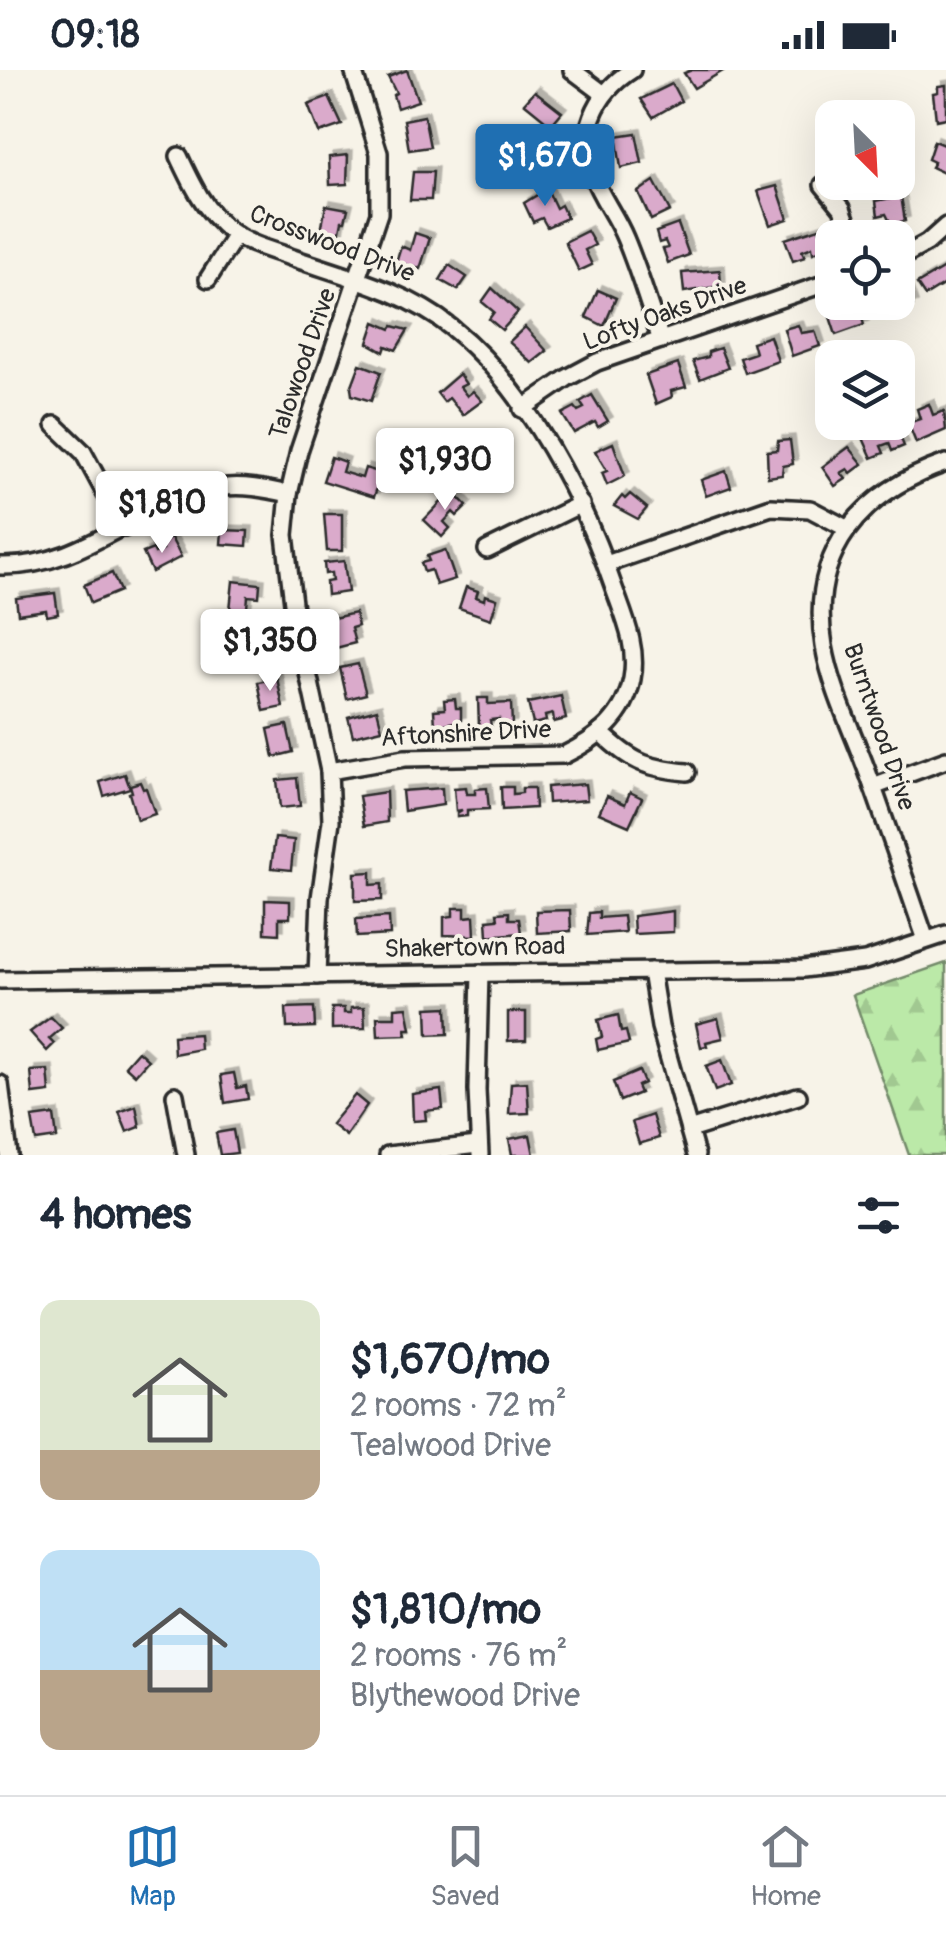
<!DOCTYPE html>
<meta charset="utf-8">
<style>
body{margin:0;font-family:Pangolin,sans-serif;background:#f2f2f3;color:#1f2937;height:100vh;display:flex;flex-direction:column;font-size:38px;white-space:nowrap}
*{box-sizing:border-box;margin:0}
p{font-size:32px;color:#747a83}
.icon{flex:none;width:55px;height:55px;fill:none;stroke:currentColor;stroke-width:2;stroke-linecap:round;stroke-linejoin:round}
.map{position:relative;height:1085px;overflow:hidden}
.sheet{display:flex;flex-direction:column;background:#fff;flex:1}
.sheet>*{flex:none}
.needle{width:65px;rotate:156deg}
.controls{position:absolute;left:815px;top:30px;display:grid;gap:20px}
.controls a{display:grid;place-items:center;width:100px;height:100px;border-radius:20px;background:#fff;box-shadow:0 10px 40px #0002;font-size:50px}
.price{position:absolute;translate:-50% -85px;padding:0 22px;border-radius:10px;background:#fff;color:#222;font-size:32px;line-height:65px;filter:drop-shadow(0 2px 5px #0008)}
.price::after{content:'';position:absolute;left:50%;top:60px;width:30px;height:22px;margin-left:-15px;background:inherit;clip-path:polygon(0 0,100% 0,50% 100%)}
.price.active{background:#1f6fb2;color:#fff}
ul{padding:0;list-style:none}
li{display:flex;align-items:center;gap:30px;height:250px;padding:0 40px}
li span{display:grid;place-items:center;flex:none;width:280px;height:200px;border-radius:20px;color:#555}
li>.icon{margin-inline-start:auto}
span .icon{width:120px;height:120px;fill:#fffc;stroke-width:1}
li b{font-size:42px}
h2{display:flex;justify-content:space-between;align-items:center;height:120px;padding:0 40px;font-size:42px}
.status{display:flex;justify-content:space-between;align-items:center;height:70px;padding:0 50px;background:#fff;direction:ltr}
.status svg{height:28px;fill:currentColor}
.menu{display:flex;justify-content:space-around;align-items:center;height:140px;border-top:2px solid #e0e1e3;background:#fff;font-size:28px;color:#747a83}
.menu a{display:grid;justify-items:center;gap:5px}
.menu .active{color:#1f6fb2}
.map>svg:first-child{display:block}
.forest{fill:url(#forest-firs);stroke:#738a6a;stroke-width:2.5}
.building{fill:#daaacb;stroke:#2b2b2b;stroke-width:2.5;filter:url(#shadow)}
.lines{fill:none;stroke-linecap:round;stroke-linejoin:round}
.minor-casing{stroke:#2b2b2b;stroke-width:22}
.minor{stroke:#f7f3e8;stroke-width:15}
.labels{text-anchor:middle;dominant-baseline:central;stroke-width:8;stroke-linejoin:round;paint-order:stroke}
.street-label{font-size:25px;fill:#2b2b2b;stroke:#f7f3e8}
</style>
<div class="status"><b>09:18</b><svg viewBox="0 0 49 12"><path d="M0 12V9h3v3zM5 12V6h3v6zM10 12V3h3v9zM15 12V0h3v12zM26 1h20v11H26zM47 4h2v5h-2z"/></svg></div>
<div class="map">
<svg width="946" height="1085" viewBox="0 0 946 1085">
<defs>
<pattern id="forest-firs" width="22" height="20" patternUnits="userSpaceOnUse" patternTransform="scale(2.5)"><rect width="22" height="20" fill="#bbe9a8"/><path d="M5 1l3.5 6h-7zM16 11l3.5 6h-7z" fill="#a1c891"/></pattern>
<filter id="shadow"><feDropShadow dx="4.5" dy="-4.5" stdDeviation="0" flood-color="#0004"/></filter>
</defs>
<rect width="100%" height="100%" fill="#f7f3e8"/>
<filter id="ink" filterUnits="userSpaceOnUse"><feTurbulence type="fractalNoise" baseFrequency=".01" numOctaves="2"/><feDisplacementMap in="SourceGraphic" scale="20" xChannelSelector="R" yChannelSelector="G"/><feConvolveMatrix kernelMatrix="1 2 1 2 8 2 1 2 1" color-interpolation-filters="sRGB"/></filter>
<g filter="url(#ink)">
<polygon class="forest" points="946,893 946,1085 909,1085 853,925"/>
<g class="building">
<polygon points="407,0 418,31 397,38 393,25 396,23 388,7"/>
<polygon points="692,0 722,0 723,1 694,18 684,3"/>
<polygon points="672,14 681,31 653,47 641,29"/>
<polygon points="946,15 946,48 936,50 933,23 938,22 938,16"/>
<polygon points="535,21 562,42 551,55 524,33"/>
<polygon points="329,27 342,55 319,63 308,35"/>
<polygon points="424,46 430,77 409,80 404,50"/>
<polygon points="636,63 642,93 621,98 616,66"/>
<polygon points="934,71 946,76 946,104 931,97 934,92 928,89"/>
<polygon points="540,73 548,103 526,107 524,91 519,91 516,76"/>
<polygon points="348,85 347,114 330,115 329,87"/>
<polygon points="413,102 433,102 431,130 410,130"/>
<polygon points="654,111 670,141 651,150 638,122"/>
<polygon points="777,116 788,149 770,155 758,121"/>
<polygon points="547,119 556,138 561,135 567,148 547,157 542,148 533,152 524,133"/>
<polygon points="901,126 905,151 891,154 886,144 878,146 876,131"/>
<polygon points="326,135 348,139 345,151 342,151 339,166 321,161"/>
<polygon points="678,154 689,185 668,193 663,179 668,178 665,171 659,173 656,162"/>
<polygon points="819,158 825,179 813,183 812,177 802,181 805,187 793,191 785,169"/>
<polygon points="587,161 595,175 585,180 592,195 579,201 565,172"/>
<polygon points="415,163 430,168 420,199 396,192 401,176 410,180"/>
<polygon points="449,195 467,207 458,220 440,210"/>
<polygon points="944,198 946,213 925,226 917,214"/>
<polygon points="720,200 721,216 684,222 682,203"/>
<polygon points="492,218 518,242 502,260 489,249 494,242 482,232"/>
<polygon points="907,219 913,236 880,249 875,233 898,232 898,222"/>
<polygon points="598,220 616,228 604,256 586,247"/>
<polygon points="858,235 864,255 836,265 830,247"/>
<polygon points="375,252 391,259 393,256 408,260 396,280 386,276 384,282 368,273"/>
<polygon points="798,255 801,263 815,261 820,276 792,286 784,259"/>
<polygon points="525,257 547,281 532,293 509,272"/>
<polygon points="770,266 778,291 745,303 740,288 755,283 752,272"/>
<polygon points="720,278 728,298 700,309 693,291 708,287 708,282"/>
<polygon points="360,294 381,302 371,331 352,325 351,318"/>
<polygon points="678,294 686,317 671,321 672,327 656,334 646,305"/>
<polygon points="459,304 466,314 460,317 467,326 473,321 482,331 463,345 449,328 444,332 437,323"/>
<polygon points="592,325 608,351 598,357 595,352 574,363 562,344 575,337 578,341 584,338 580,332"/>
<polygon points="929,334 933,345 944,341 946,360 916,373 908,353 920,349 917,339"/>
<polygon points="895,355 904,376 892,381 889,373 881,376 884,383 872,388 863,368"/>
<polygon points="790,370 793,394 783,396 782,405 768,407 767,381 777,380 778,371"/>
<polygon points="613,373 625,406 607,415 602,403 607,401 595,381"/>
<polygon points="849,377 863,394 851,403 848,399 841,403 846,409 835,416 822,397"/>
<polygon points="331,387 345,392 342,402 362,408 365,398 382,403 374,427 323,411"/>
<polygon points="726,401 731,417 706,426 701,410"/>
<polygon points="452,421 467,436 457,446 453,442 444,452 450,458 442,467 424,450"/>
<polygon points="630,424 647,438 638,449 614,436 622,426 625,429"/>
<polygon points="324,444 342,444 342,481 327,481"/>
<polygon points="222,460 248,461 247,476 221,474"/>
<polygon points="171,468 181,487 152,502 143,483 153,479 155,483 163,480 160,474"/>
<polygon points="445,480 455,509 436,515 431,500 424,502 421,493 429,491 427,486"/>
<polygon points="344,491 348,522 327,525 326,512 332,511 331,503 325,504 324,493"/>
<polygon points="112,503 120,521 91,533 84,515"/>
<polygon points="233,511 260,514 259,527 248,526 246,550 229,549"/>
<polygon points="466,517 478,521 476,527 484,530 485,525 497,529 491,549 459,538"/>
<polygon points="55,523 58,544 47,546 46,540 18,544 16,528"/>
<polygon points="355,543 358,556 351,558 355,573 336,578 329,549"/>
<polygon points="269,563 275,589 244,596 242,588 253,585 249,568"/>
<polygon points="358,594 366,624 347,629 340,598"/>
<polygon points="277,608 283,637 264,641 258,612"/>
<polygon points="561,626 566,649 554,652 553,644 545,646 546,651 533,654 528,633"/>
<polygon points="478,628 488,628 488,634 511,633 512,655 499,656 499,649 490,650 491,656 479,657"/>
<polygon points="455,629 456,638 461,638 461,651 435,656 434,640 445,639 444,630"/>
<polygon points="377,639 382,659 353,666 348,647"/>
<polygon points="287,655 293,682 274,687 268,659"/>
<polygon points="125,704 130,718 104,726 100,712"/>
<polygon points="297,708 300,736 280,738 277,710"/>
<polygon points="140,712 143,719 146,718 155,744 137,750 129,723 132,722 130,715"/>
<polygon points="585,714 587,730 548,733 547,717"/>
<polygon points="466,717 467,724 475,724 475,719 487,718 489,739 467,740 467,746 457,747 457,743 462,740 456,741 454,718"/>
<polygon points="501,717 513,717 513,724 522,723 522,718 534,718 535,738 502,740"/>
<polygon points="442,718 443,735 404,741 402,721"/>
<polygon points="386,722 387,752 364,756 359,726"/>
<polygon points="630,722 642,728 629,756 599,743 607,726 625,734"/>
<polygon points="275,768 294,770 291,800 271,798"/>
<polygon points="371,802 371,815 382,814 382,830 355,831 355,803"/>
<polygon points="265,830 290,831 290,848 279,848 279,864 265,863"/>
<polygon points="453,838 465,838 465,847 474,846 475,866 444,865 444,847 453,846"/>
<polygon points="570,840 571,861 537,863 536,841"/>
<polygon points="673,841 673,862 634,864 633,846"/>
<polygon points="509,842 509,849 519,849 521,863 488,866 487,850 498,849 497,843"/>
<polygon points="599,842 599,848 623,846 625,862 587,865 589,843"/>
<polygon points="389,847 390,865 357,867 356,849"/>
<polygon points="314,937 315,957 287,958 286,938"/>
<polygon points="364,937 365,958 332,959 332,938 344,938 344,943 351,943 351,938"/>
<polygon points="407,937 411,959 406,959 407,965 378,966 377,947 395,947 395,938"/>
<polygon points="447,937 448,964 428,965 427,938"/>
<polygon points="508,942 526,942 526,970 508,971"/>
<polygon points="618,945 621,962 626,961 629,973 598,980 596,969 602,967 598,950"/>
<polygon points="51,947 62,958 49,969 54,974 47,981 30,962"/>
<polygon points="718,948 723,968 706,972 707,976 701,977 696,954"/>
<polygon points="199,964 200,979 174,984 173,966"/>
<polygon points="138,981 148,990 135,1005 125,996"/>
<polygon points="722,990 731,1015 715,1021 706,996"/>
<polygon points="48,1000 50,1022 33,1024 31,1001"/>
<polygon points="639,1001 644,1013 637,1016 640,1023 620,1031 613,1012"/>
<polygon points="234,1003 237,1018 246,1016 248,1029 225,1033 221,1005"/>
<polygon points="527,1012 529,1043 509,1044 511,1013"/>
<polygon points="441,1020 443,1039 425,1041 426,1050 413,1051 412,1024"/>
<polygon points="355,1025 367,1035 346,1066 331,1054"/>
<polygon points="136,1036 140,1057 127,1062 119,1042"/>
<polygon points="54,1045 57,1068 36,1071 32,1048"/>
<polygon points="652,1045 659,1068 639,1074 632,1052"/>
<polygon points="233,1060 237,1083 220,1085 216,1063"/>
<polygon points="530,1065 534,1085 512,1085 509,1069"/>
</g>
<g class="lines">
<g class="minor-casing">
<g id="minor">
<polyline points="572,0 604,24"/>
<path d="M 632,0 C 595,23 577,65 593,106 C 601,128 616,146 625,168 C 639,201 649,236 661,270"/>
<path d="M 179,86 C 192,114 205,142 230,161 C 248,175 272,180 293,188 C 348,207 406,221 452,258 C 528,319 584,430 615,521 C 625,549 638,578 632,609 C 625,647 597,669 564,685 L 405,688 L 329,701"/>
<polyline points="823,115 842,138 853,168"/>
<polyline points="898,189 927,173 946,156"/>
<polyline points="208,209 236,165"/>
<polyline points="522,339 567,308 597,292 832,211"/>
<polyline points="55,355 83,382 124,458"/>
<polyline points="487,480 581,434"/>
<polyline points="606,494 771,437 810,439 846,458"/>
<path d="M 0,496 C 87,498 139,430 219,418 C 242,414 266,419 289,424"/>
<path d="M 600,662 C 630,691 645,698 687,702"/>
<polyline points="873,717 946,690"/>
<path d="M 926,870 C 906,813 887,755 866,698 C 851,658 831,617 824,576 C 808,481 862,422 946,393"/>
<polyline points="651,901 660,957 696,1085"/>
<polyline points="480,903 477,1020 480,1085"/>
<polyline points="317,906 320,828 331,751 329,701 293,533 285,465 289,424 299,381 379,143 379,83 353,0"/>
<polyline points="0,910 803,899 865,891 946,864"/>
<polyline points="0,1014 9,1085"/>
<polyline points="175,1025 186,1085"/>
<polyline points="689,1060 798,1026"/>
<polyline points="388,1085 478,1075"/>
</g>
</g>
<use href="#minor" class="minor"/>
</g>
</g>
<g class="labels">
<g class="street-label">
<text transform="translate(332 174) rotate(21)">Crosswood Drive</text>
<text transform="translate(665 244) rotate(-20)">Lofty Oaks Drive</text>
<text transform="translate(303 294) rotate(-71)">Talowood Drive</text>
<text transform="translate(879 657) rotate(71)">Burntwood Drive</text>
<text transform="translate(466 664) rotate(-3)">Aftonshire Drive</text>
<text transform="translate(475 878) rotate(-1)">Shakertown Road</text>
</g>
</g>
</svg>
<div class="controls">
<a><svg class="needle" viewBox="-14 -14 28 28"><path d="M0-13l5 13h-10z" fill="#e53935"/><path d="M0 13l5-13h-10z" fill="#747a83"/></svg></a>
<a><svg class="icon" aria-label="locate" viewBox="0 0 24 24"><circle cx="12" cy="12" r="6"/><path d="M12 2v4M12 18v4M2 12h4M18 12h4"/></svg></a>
<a><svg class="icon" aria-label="layers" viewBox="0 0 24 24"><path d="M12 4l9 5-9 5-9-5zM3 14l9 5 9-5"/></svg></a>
</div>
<b class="price active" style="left:545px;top:139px">$1,670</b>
<b class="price" style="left:445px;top:443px">$1,930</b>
<b class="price" style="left:162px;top:486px">$1,810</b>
<b class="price" style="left:270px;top:624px">$1,350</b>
</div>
<section class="sheet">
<h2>4 homes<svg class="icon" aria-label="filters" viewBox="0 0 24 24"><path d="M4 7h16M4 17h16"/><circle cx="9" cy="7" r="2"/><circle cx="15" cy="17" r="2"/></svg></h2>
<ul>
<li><span style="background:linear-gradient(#dfe7d0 75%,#b9a48a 0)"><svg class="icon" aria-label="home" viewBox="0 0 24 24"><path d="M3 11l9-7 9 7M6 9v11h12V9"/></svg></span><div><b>$1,670/mo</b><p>2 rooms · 72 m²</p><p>Tealwood Drive</p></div></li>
<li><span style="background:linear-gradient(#bfe0f5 60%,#b9a48a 0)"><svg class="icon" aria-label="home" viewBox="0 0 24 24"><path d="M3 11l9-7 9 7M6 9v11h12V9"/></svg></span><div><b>$1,810/mo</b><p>2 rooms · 76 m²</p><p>Blythewood Drive</p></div></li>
</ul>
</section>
<nav class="menu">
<a class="active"><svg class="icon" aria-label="map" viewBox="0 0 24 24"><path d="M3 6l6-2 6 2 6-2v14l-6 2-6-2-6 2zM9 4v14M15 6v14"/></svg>Map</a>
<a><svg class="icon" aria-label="saved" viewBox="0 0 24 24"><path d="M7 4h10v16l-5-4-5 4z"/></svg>Saved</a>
<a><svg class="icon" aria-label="home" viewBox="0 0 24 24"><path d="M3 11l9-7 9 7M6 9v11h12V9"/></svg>Home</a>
</nav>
